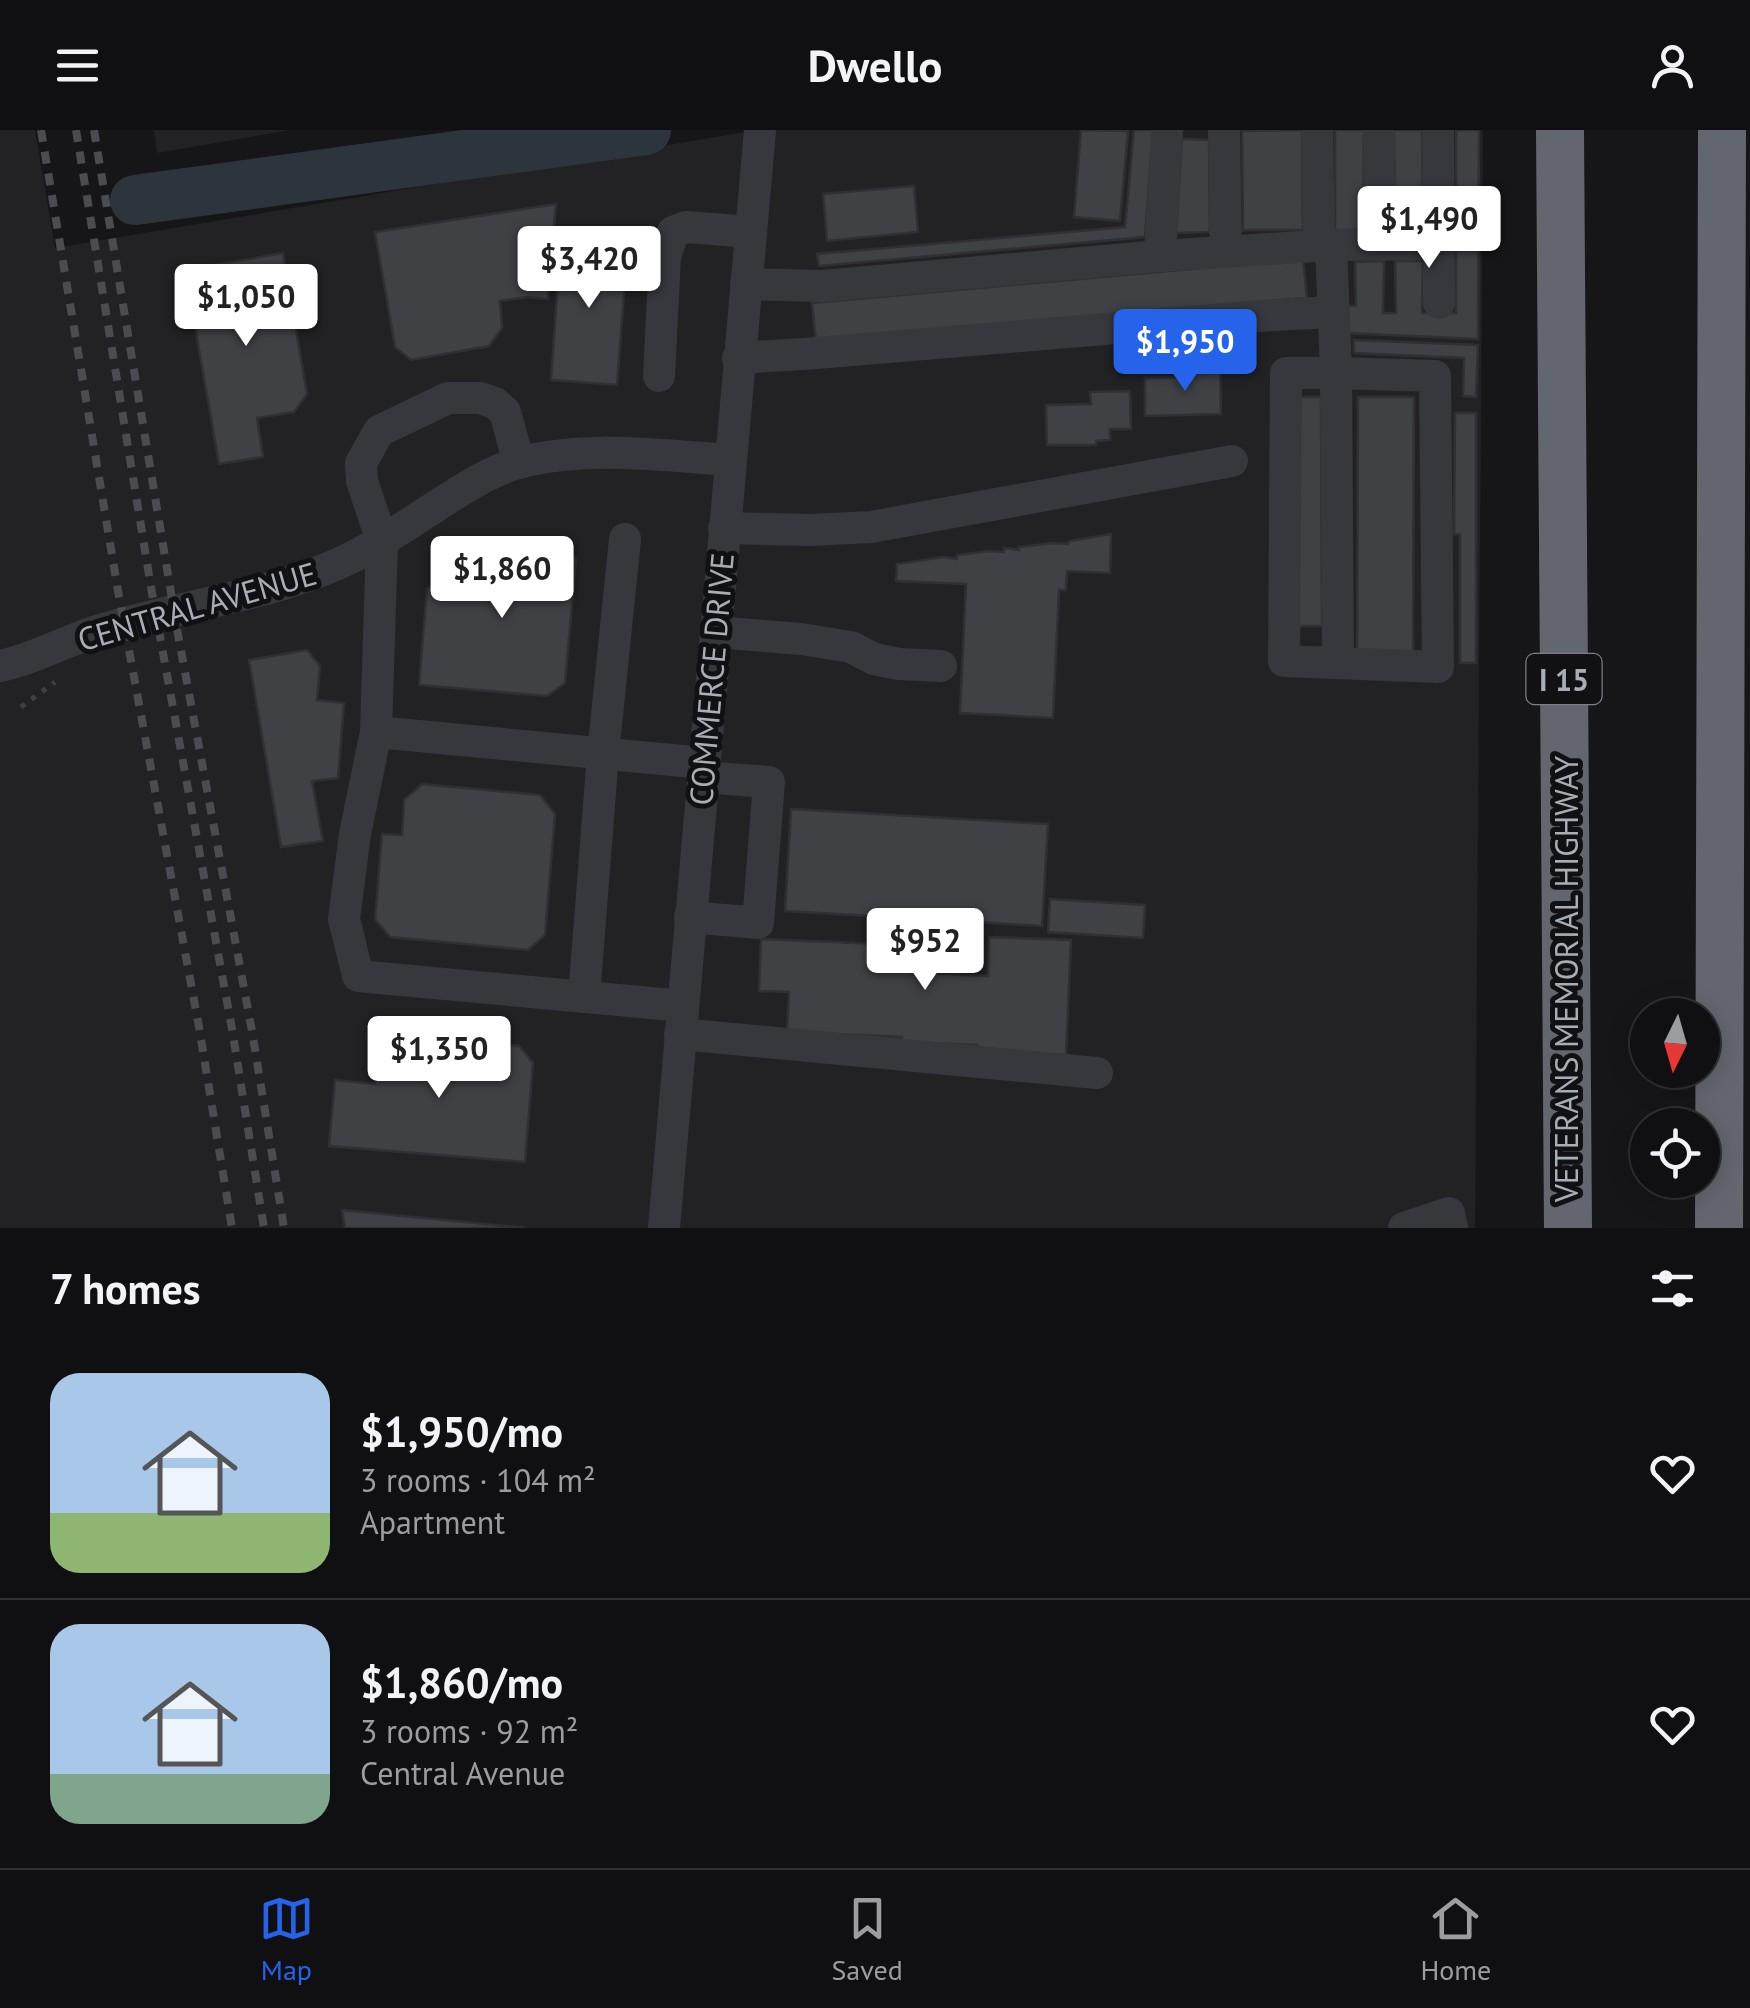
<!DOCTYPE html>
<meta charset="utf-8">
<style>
body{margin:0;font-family:"PT Sans",sans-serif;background:#1e1e20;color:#f1f3f6;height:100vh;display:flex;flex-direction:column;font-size:38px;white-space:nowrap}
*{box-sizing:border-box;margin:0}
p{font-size:32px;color:#9c9d9f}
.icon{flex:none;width:55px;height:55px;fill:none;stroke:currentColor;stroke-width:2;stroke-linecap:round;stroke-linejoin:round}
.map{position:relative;height:1098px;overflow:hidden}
.sheet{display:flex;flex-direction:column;background:#101012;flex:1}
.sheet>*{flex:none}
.needle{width:65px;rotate:185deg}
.controls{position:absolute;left:1630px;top:868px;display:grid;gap:20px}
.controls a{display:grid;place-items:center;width:90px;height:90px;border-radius:50%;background:#101012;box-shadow:0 5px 25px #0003,0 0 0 2px #303032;font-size:50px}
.price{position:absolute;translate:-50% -85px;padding:0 22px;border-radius:10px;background:#fff;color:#222;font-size:32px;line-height:65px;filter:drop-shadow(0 2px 5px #0008)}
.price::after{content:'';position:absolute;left:50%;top:60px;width:30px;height:22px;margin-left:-15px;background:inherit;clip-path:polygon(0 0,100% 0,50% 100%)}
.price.active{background:#2563eb;color:#fff}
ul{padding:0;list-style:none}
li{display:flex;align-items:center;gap:30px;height:250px;padding:0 50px}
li+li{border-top:2px solid #303032}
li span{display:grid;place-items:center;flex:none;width:280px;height:200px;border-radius:30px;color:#555}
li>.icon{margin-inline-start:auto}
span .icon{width:120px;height:120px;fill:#fffc;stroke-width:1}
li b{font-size:42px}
h2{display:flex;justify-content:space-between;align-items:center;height:120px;padding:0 50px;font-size:42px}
header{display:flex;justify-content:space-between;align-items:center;height:130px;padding:0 50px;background:#101012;font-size:45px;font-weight:600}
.tabs{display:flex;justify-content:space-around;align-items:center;height:140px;border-top:2px solid #303032;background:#101012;font-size:28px;color:#9c9d9f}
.tabs a{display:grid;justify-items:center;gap:5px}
.tabs .active{color:#2563eb}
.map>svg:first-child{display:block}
.built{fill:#222225}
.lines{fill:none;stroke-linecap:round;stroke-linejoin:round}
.river{stroke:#2c353c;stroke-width:50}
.building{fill:#404145;stroke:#303034;stroke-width:2.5}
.path{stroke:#3d3f44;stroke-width:5;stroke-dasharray:5 8;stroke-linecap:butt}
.minor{stroke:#37383d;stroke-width:32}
.highway{stroke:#63666e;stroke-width:48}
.rail{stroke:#4a4c52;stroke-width:8;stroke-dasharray:12 10;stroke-linecap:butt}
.labels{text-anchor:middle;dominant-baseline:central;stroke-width:10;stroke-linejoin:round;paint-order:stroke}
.shield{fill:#111113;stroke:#7b7e86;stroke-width:2.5}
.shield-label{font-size:30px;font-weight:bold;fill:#a8adb8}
.street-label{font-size:32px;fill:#a8adb8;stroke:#111113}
</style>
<header><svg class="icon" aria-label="menu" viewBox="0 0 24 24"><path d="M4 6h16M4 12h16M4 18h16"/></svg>Dwello<svg class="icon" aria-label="person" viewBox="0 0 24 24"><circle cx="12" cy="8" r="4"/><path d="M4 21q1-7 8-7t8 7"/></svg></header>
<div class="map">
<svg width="1750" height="1098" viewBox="0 0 1750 1098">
<rect width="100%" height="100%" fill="#161618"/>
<g class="built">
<polygon points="0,0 35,0 55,118 757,0 1483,0 1475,1098 0,1098"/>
<polygon points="154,0 290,0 157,23"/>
</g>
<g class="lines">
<polyline class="river" points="135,70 646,0"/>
</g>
<g class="building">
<polygon points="1081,0 1128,1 1120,91 1074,87"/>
<polygon points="1134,0 1153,0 1145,107 819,136 817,124 1125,97"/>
<polygon points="1302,0 1303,100 1243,100 1242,1"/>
<polygon points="1335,0 1364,0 1363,100 1335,100"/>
<polygon points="1394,0 1422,0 1423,100 1395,100"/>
<polygon points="1456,0 1479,0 1478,209 1345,203 1346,176 1356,176 1355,132 1384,131 1383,183 1396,183 1395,131 1423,131 1422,183 1456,183"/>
<polygon points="1182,9 1209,10 1210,102 1176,103"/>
<polygon points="914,56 918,102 827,111 823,64"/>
<polygon points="556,74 548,169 527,167 500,171 502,198 489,216 411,230 395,217 375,102"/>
<polygon points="561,107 628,112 617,255 551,250"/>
<polygon points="283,123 307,264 294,282 257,288 263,327 219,334 185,140"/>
<polygon points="1303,129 1307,168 816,212 812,173"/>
<polygon points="1354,210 1478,215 1476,267 1463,266 1464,228 1354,223"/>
<polygon points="1193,235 1220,235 1221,284 1145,286 1145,248 1193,247"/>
<polygon points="1130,261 1131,299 1110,299 1110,310 1096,311 1096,315 1047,315 1046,275 1091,274 1090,262"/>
<polygon points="1294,267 1321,267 1322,496 1294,496"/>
<polygon points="1358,267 1414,267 1413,526 1357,526"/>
<polygon points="1455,283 1476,283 1476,533 1460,533 1460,404 1454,404"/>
<polygon points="1111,404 1110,443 1067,441 1066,460 1059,460 1053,588 960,583 966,454 896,451 897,434 943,427 957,429 957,425 989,421 1004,422 1004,418 1019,420 1019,417 1052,413 1068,414 1069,411"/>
<polygon points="507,407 562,412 576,429 565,553 547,566 419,555 427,459"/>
<polygon points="307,520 320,536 317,570 344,573 338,648 312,651 323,711 281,717 249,530"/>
<polygon points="422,654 540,665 555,684 545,805 528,820 390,807 375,789 382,704 402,705 404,670"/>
<polygon points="791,679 1048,694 1042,796 785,781"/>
<polygon points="1050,769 1145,775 1143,808 1048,802"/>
<polygon points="989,807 1071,810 1066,925 977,921 977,915 902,912 902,907 787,902 789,862 759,861 761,809 926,816 925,843 988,846"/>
<polygon points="395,905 519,916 533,933 525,1032 329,1016 335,950 375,954 378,919"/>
<polygon points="342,1080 525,1098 345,1098"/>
</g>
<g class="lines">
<polyline class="path" points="21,577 55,552"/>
<g class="minor">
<polyline points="1224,0 1226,122"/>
<polyline points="1317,0 1319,116"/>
<polyline points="1379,0 1380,115"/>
<polyline points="1438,0 1439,173"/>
<polyline points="1331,115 1439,114"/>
<polyline points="1160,126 1167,0"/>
<polyline points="746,154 822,156 1160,126 1331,115 1336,243 1286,243 1284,531 1438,537 1435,246 1336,243 1338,533"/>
<polyline points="738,228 817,223 1272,185 1334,182"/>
<polyline points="659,246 665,127 673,102 686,97 751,102"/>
<polyline points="519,333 505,282 495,273 480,268 448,268 379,301 361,333 362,351 382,411 376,602 704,633"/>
<polyline points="724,398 811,400 871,397 1232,331"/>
<polyline points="715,502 801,509 851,517 874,529 899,534 941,536"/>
<path d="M 0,536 C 38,528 70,508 107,498 C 184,475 267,466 340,433 C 377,416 410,393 444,371 C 468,356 491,341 518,333 C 586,315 661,325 729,330"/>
<polyline points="376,602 355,704 344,789 358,846 683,876"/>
<polyline points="690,787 758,793 769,652 703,647"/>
<polyline points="584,867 603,624 625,409"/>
<polyline points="680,904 1097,943"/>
<polyline points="664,1098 760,0"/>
<polyline points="1404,1098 1449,1083 1452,1098"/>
</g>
<g class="highway">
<polyline points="1560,0 1568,1098"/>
<polyline points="1719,1098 1722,0"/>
</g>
<g class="rail">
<polyline points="41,0 118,461 199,897 232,1098"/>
<polyline points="76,0 152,463 232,899 264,1098"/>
<polyline points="94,0 177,499 252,901 284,1098"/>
</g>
</g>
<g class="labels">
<rect class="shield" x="1526.5" y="524" width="75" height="50" rx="8"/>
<g class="shield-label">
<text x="1564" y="549">I 15</text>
</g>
<g class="street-label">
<text transform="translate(197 476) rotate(-16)">CENTRAL AVENUE</text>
<text transform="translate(711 549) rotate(-85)">COMMERCE DRIVE</text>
<text transform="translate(1566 849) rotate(-90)">VETERANS MEMORIAL HIGHWAY</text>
</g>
</g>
</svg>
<div class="controls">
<a><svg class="needle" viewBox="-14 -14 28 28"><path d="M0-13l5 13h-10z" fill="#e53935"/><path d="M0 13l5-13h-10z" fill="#9c9d9f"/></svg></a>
<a><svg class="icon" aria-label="locate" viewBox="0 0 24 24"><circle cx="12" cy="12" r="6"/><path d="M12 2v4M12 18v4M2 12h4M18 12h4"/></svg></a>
</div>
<b class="price" style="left:1429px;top:141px">$1,490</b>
<b class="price" style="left:589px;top:181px">$3,420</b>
<b class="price" style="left:246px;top:219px">$1,050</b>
<b class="price active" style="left:1185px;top:264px">$1,950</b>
<b class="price" style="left:502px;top:491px">$1,860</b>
<b class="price" style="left:925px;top:863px">$952</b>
<b class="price" style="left:439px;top:971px">$1,350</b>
</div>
<section class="sheet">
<h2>7 homes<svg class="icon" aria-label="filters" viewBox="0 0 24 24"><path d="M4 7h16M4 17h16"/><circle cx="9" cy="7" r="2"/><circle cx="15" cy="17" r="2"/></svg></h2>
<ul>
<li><span style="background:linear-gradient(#a9c7e8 70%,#8fb573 0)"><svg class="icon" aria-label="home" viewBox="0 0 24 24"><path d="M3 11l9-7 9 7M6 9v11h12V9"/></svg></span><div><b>$1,950/mo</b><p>3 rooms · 104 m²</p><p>Apartment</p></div><svg class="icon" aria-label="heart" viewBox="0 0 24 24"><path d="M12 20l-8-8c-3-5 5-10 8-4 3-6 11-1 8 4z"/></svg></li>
<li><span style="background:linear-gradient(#a9c7e8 75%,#7fa58c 0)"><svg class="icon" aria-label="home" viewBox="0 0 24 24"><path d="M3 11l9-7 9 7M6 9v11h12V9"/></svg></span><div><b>$1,860/mo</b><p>3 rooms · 92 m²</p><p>Central Avenue</p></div><svg class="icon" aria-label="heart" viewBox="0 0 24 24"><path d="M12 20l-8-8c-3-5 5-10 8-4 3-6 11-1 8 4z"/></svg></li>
</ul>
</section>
<nav class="tabs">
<a class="active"><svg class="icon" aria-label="map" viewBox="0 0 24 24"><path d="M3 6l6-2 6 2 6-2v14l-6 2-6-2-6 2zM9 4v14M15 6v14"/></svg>Map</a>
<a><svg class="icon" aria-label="saved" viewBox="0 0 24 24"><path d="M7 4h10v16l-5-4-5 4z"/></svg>Saved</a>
<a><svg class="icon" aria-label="home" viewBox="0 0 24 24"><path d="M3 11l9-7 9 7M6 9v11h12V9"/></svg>Home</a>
</nav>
